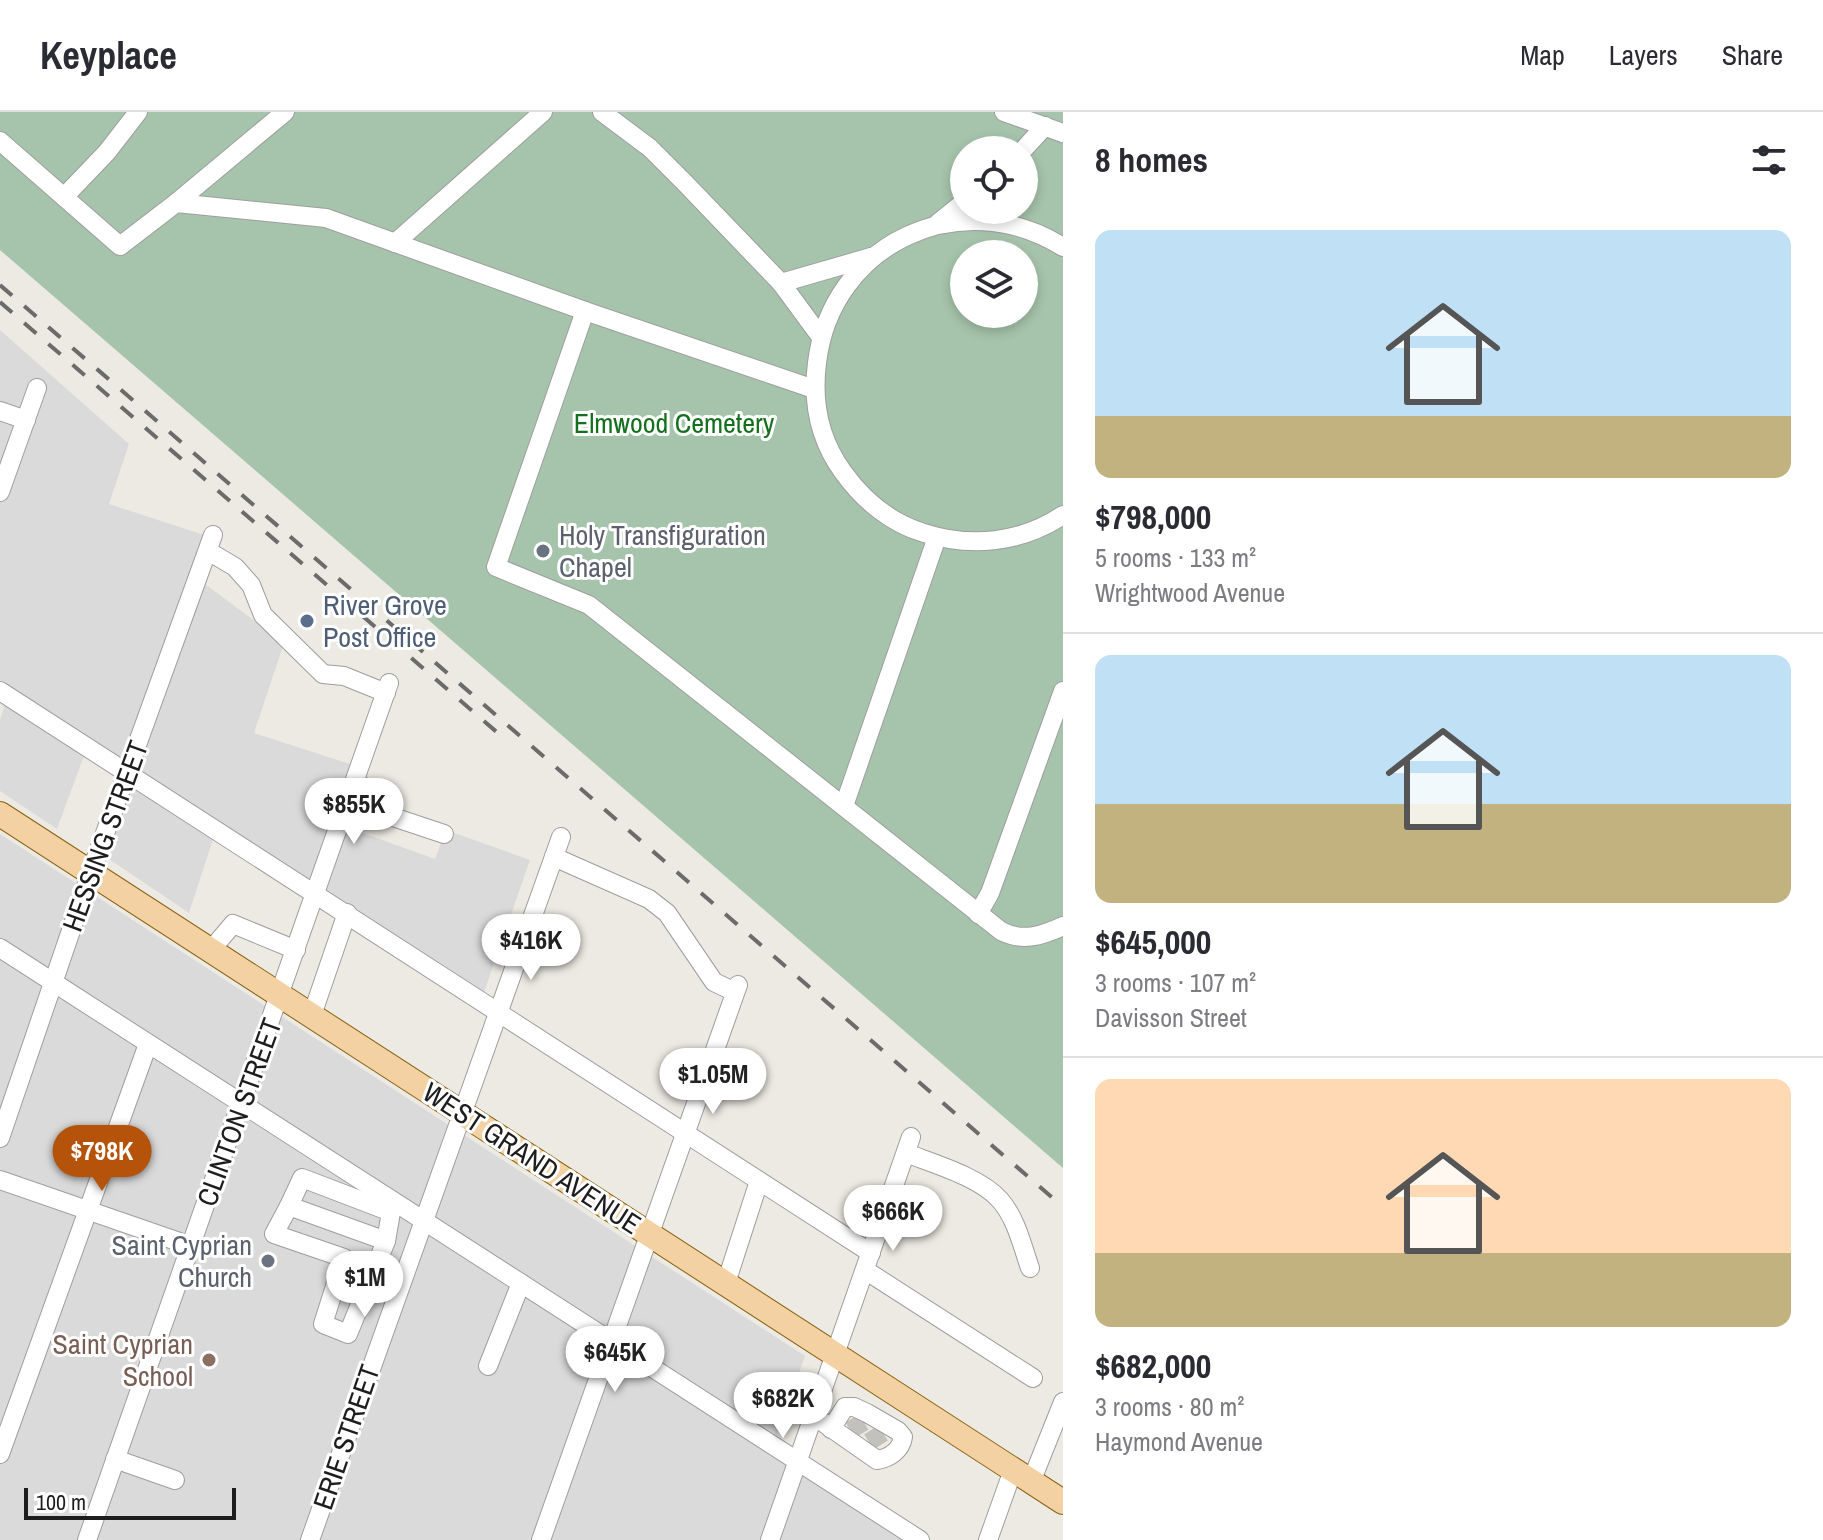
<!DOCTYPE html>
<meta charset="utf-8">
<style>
body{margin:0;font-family:"Archivo Narrow",sans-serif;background:#f2f2f3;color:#2b2b33;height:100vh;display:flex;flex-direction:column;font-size:30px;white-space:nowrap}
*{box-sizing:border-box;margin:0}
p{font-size:26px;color:#7c7c81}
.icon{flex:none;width:44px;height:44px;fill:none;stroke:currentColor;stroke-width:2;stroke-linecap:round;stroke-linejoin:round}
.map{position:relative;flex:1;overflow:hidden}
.drawer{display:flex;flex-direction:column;background:#fff;width:760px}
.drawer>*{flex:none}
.fabs{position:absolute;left:950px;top:24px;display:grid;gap:16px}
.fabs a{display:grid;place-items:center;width:88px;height:88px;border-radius:50%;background:#fff;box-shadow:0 4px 12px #0003;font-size:40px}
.scale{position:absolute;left:24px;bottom:20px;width:212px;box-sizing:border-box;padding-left:8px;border:4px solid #1d1d1d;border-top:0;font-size:22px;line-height:28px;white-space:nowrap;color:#1d1d1d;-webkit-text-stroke:6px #fff;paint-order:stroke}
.price{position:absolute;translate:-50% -68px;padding:0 18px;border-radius:28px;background:#fff;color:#222;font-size:26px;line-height:52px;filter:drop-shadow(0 2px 4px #0008)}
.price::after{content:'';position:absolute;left:50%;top:48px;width:24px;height:18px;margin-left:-12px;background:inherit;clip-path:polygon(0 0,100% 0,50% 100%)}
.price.current{background:#b45309;color:#fff}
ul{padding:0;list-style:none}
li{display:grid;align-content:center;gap:16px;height:424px;padding:0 32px}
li+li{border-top:2px solid #e1e1e2}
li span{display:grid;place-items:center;height:248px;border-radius:16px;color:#555}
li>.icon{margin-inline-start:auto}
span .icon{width:144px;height:144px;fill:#fffc;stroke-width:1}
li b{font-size:34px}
h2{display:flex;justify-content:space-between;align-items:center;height:96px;padding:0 32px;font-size:34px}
header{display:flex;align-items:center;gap:48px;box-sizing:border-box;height:112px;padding:0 40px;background:#fff;border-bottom:2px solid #e1e1e2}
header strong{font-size:38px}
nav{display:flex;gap:44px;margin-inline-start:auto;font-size:28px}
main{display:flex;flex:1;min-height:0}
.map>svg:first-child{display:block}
.residential{fill:#dadada}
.cemetery{fill:#a6c4ab;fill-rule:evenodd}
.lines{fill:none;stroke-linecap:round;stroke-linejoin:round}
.minor-tunnel{stroke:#c3c1bb;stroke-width:18;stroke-dasharray:18 9;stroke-linecap:butt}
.minor-casing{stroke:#9e9e9e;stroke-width:20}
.major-casing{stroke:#87610e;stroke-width:26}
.minor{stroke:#fff;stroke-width:18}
.major{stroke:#f3d1a2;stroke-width:24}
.rail{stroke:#6b6b6b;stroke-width:4;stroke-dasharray:16 16;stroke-linecap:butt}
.worship-dot{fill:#6b7280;stroke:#fff;stroke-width:3}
.service-dot{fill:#5c6f8a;stroke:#fff;stroke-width:3}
.education-dot{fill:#8d6e63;stroke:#fff;stroke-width:3}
.labels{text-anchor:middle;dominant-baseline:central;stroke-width:6;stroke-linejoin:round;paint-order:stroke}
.park-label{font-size:28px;fill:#15701e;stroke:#fff}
.worship-label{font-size:28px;fill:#5b616d;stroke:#fff;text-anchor:start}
.service-label{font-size:28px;fill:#4e5e75;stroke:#fff;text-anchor:start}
.street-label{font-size:28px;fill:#1d1d1d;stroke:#fff}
.education-label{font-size:28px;fill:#785e54;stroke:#fff;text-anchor:end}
</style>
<header>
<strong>Keyplace</strong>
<nav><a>Map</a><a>Layers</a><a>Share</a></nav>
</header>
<main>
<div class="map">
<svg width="1063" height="1428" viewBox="0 0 1063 1428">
<rect width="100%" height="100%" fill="#edeae3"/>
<g class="residential">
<polygon points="0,218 129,332 109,392 207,424 193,463 284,531 254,621 356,654 335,711 435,747 446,718 530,748 482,886 217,715 189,801 103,743 131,660 88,633 57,717 0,679 0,608 8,582 0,576"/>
<polygon points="0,722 805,1244 772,1338 925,1428 0,1428"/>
</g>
<path class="cemetery" d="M 0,0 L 1063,0 L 1063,1056 L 0,138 ZM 964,38 L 1024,38 L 1024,98 L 964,98 ZM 964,142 L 1024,142 L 1024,202 L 964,202 Z"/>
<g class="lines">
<g class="minor-tunnel">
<polyline points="850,1318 864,1310"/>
<polyline points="869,1330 883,1321"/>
</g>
<g class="minor-casing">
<g id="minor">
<polyline points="602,0 650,36 685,71 781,171 820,224"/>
<polyline points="1004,0 1063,21"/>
<path d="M 0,29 L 120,134 L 176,91 L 326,106 L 585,199 L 496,455 L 589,493 L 1001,819 C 1022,830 1042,824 1063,814"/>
<polyline points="1023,38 1045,14"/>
<polyline points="64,85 107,40 138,0"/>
<polyline points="176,91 285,0"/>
<polyline points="938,111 964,90"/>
<polyline points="395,131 543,0"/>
<path d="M 1063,135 C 961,71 831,131 817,251 C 812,290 819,327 843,360 C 863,388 891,411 924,421 C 971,436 1021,431 1063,403"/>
<polyline points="781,171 871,145"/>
<polyline points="585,199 814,277"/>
<polyline points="0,299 26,308"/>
<polyline points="0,380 37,276"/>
<polyline points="208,439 235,455 251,473 263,503 323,562 344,564 386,581"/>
<polyline points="0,579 871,1141"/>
<polyline points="354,671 378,680 372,698 444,722"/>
<polyline points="844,694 937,425"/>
<polyline points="554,745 649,787 667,801 714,870 735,880"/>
<polyline points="978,802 990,781 1063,579"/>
<polyline points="0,836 920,1428"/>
<polyline points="211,838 233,812 296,838"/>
<polyline points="312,903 347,801"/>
<polyline points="0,1026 91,760 213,423"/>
<path d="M 906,1041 C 934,1052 980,1065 1000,1088 C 1016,1106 1022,1133 1030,1156"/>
<polyline points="0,1068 191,1134"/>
<polygon points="289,1094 386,1129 348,1222 323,1212 344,1146 274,1122"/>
<polyline points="289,1094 302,1066 391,1100 386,1129"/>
<polyline points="865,1158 1033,1266"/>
<polyline points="726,1171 759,1069"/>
<polyline points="488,1254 521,1171"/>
<path d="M 814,1304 L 877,1348 C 890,1346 901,1338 903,1325 L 898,1319 L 867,1301 L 854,1295 L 845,1295 L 831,1317"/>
<polyline points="0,1342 148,932"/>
<polyline points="115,1347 175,1368"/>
<polyline points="1031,1370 1063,1290"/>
<polyline points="87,1428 389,571"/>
<polyline points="310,1428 561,725"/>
<polyline points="541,1428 738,873"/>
<polyline points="770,1428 911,1025"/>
<polyline points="988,1428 1013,1358"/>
</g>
</g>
<g class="major-casing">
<polyline id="major" points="0,702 1063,1390"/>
</g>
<use href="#minor" class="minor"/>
<use href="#major" class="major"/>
<g class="rail">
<polyline points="0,173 1063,1095"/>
<polyline points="0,190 499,622"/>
</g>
</g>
<g class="worship-dot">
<circle cx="543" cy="439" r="8"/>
<circle cx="268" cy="1149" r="8"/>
</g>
<circle class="service-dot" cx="307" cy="509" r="8"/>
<circle class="education-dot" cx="209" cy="1248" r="8"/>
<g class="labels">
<g class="park-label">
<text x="674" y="311">Elmwood Cemetery</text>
</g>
<g class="worship-label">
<text x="559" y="423">Holy Transfiguration<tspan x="559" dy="32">Chapel</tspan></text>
<text x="252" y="1133" text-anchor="end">Saint Cyprian<tspan x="252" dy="32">Church</tspan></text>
</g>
<g class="service-label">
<text x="323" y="493">River Grove<tspan x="323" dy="32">Post Office</tspan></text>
</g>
<g class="street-label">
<text transform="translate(105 724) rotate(-70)">HESSING STREET</text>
<text transform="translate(239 1000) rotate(-70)">CLINTON STREET</text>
<text transform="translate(532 1046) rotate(33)">WEST GRAND AVENUE</text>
<text transform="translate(346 1325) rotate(-71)">ERIE STREET</text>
</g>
<g class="education-label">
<text x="193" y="1232">Saint Cyprian<tspan x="193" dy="32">School</tspan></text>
</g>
</g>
</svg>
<div class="fabs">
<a><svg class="icon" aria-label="locate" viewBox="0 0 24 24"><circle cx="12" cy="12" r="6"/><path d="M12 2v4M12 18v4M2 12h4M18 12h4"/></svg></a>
<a><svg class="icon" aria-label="layers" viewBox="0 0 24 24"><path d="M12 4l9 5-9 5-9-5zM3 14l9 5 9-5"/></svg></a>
</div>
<div class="scale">100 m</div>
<b class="price" style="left:354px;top:734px">$855K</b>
<b class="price" style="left:531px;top:870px">$416K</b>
<b class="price" style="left:713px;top:1004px">$1.05M</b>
<b class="price current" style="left:102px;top:1081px">$798K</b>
<b class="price" style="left:893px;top:1141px">$666K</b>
<b class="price" style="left:365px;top:1207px">$1M</b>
<b class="price" style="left:615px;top:1282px">$645K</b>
<b class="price" style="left:783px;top:1328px">$682K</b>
</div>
<section class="drawer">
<h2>8 homes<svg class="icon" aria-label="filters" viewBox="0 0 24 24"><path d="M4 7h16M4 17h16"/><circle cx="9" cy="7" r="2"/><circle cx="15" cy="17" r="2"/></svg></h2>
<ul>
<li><span style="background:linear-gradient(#bfe0f5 75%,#c2b280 0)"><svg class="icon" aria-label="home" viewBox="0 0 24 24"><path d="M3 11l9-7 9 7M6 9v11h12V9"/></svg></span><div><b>$798,000</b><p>5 rooms · 133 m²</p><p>Wrightwood Avenue</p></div></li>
<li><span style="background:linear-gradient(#bfe0f5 60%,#c2b280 0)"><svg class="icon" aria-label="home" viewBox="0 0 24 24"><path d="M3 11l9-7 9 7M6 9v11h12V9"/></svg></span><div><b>$645,000</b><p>3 rooms · 107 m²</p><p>Davisson Street</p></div></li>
<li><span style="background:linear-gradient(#ffd9b3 70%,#c2b280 0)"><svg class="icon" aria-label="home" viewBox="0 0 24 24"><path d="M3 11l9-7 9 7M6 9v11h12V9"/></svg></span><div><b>$682,000</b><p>3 rooms · 80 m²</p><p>Haymond Avenue</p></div></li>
</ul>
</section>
</main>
